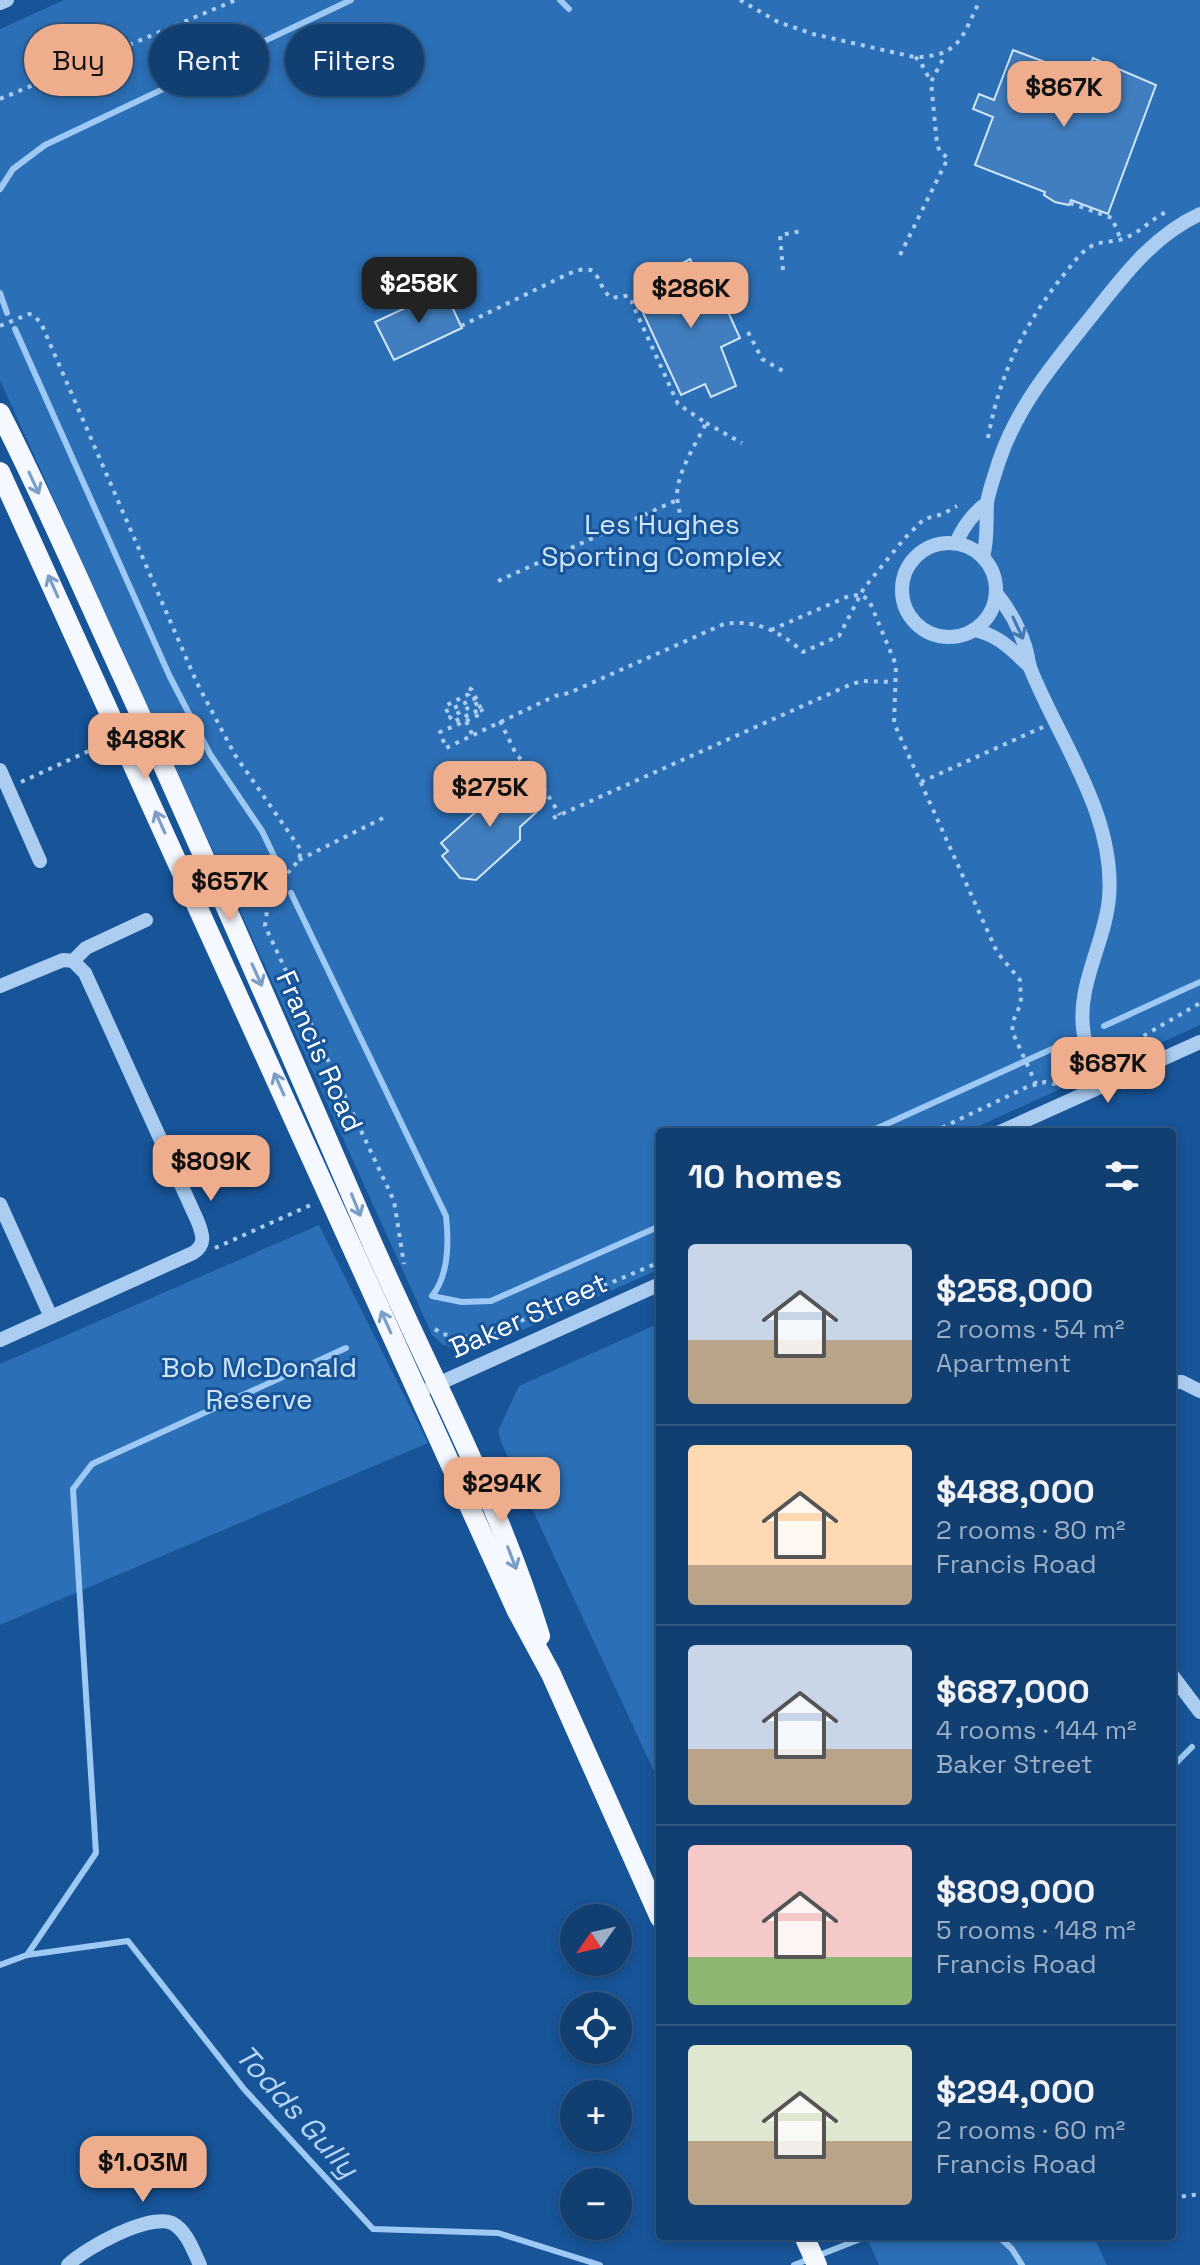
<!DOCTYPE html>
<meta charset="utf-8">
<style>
body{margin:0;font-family:"Space Grotesk",sans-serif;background:#1e4a7a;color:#f1f3f6;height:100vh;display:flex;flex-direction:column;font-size:30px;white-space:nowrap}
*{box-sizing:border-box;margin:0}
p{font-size:26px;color:#9cafc4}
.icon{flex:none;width:44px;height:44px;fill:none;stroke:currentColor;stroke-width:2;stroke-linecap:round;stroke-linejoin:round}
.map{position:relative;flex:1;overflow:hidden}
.sheet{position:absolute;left:656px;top:1128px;width:520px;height:1112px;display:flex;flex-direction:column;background:#113f72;border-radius:8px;box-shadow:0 4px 12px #0003,0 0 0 2px #305884}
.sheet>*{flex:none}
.hud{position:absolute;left:24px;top:24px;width:512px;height:72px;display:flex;gap:16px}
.needle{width:52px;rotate:236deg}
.tools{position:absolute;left:560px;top:1904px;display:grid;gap:16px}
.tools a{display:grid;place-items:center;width:72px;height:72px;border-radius:50%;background:#113f72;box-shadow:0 4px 12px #0003,0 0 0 2px #305884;font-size:40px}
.price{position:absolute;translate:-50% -68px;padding:0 18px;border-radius:16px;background:#eead8d;color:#111;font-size:26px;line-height:52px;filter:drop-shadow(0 2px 4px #0008)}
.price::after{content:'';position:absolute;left:50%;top:48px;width:24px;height:18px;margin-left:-12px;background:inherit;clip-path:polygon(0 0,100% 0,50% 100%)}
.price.on{background:#222;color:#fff}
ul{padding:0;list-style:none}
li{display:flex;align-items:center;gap:24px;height:200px;padding:0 32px}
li+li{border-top:2px solid #305884}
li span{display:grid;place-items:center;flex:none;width:224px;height:160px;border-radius:8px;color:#555}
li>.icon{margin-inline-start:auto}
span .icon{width:96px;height:96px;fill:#fffc;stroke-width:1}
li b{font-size:34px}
h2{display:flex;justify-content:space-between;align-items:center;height:96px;padding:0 32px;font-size:34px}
.tag{padding:0 28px;border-radius:36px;background:#113f72;box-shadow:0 4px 12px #0003,0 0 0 2px #305884;font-size:28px;line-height:72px}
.tag.on{background:#eead8d;color:#111}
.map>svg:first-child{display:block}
.green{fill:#2b6fb6}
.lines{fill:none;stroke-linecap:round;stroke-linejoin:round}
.stream{stroke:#9dc9f4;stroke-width:6}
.building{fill:#407ebf;stroke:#d2e7fc;stroke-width:2}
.path{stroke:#abcdf1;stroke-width:4;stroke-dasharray:4 6;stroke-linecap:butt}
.minor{stroke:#abcdf1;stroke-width:14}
.major{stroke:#f5f9ff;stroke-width:20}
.oneway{stroke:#7b9ec6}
.oneway2{stroke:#4378b3}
.labels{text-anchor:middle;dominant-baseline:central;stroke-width:6;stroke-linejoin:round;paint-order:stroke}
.park-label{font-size:28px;fill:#d2e7fc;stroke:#175498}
.street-label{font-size:28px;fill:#fff;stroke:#175498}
.water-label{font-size:30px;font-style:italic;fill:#b7d7f8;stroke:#175498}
</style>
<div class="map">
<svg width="1200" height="2265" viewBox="0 0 1200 2265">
<rect width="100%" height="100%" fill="#175498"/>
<g class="green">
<polygon points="64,0 1200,0 1200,1025 966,1132 660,1132 660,1269 473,1352 443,1345 432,1335 0,380 0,29"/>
<polygon points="319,1225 428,1443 0,1625 0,1364"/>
<polygon points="660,1323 660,1784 501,1442 498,1431 519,1386"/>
<polygon points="866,2236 1095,2236 1094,2237 1107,2265 879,2265"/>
</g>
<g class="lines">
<g class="stream">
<polyline points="560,0 569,9"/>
<polyline points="0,189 13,169 45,145 351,0"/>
<polyline points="0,293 7,313"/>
<polyline points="15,329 170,677 210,754 262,831 275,858"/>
<path d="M 291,893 L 446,1216 C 449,1243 449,1275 432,1296 L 462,1302 L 491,1301 L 660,1226"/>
<polyline points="1104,1026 1200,982"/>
<polyline points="869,1132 1063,1044"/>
<polyline points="1172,1767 1192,1747"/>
<polyline points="27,1955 96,1853 73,1489 92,1464 346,1348"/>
<polyline points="0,1965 27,1955 128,1941 244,2089 373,2229 498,2233 600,2265"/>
<polyline points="998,2236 1012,2249 1022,2265"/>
<polyline points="794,2265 868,2236"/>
</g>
</g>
<g class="building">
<polygon points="1013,50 1074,73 1076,67 1088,71 1093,58 1156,85 1108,214 1071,200 1069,205 1055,202 1044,195 1045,192 975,165 993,117 973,109 979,94 994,100"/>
<polygon points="690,259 708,298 719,292 740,338 721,347 736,386 711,397 705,384 681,395 643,313 654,307 644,283"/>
<polygon points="444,290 462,328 394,360 375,322"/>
<polygon points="507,769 541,808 520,827 520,840 476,880 460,878 442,856 448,851 441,843 498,792 491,783"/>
</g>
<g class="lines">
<g class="path">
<path d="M 740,0 L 778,22 L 813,34 L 914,57 C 960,57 962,37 980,0"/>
<polyline points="915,57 920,61 930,80"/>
<polyline points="0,99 236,0"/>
<polyline points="1070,203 1112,218 1121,240"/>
<polyline points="900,255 948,158 940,152 937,144 931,82 945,55"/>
<polyline points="783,270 780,235 802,231"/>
<path d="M 637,291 L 632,303 L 678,404 L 706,423 C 696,444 677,472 677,496 C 678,510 682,512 679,529"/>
<polyline points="0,326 29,314 33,315 41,323 197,683 235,755 301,850 299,860 269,895 265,926 394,1201 404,1264"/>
<path d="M 461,326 L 568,274 C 603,260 592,280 611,298 L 632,295"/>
<polyline points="748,332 762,359 783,371"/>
<polyline points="706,423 742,443"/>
<path d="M 988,438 C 999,377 1022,328 1061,278 C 1070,268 1078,254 1090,247 C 1100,240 1114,243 1125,238 C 1140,232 1152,219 1166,212"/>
<polyline points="498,581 677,500"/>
<polyline points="771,630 849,596 861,595 869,600 896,665 894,723 997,952 1020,980 1021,1003 1014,1019 1012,1031 1036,1084"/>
<polyline points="476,698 447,711 445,706 469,694 469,688 472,690 481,709"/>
<polyline points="478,703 450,717 453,722 481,709"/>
<polyline points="466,721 483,713 481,709"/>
<polyline points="500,721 516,754 536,776 560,815"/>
<path d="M 472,734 L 466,721 L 440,732 L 446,748 L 555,696 L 569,693 L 724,624 C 755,619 780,631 803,652 L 839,636 L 864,588 L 904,539 L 924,519 L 943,514 L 957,506"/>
<polyline points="21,782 104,744"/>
<polyline points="921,782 1043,727"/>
<polyline points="553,818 847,686 861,681 893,682"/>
<polyline points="299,860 383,818"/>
<polyline points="1109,1056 1200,1003"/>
<polyline points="933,1132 1027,1087 1045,1082 1054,1084 1079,1071"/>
<polyline points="215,1248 313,1204"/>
<polyline points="435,1329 442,1334 462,1337 497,1331 660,1262"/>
<polyline points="1172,2198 1200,2194"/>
</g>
<g class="minor">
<polyline points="0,3 7,0"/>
<circle cx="949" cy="590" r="47"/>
<path d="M 956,543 C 963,527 973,513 987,503"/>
<path d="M 983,557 C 988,539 986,521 987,503 C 989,490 995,474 999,461 C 1018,405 1054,363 1090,318 C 1122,278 1152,236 1200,214"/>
<path d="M 996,593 C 1009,609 1019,627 1025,646 C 1028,654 1028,662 1031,670 C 1060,742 1116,816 1109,898 C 1105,944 1075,987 1084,1035 C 1087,1052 1097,1069 1105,1085"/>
<path d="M 975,630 C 1000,636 1012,650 1029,666"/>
<polyline points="0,770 40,861"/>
<polyline points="73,961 86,948 146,920"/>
<path d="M 0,986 L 63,960 L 73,961 L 85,973 L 198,1222 C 203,1235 206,1245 193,1253 L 0,1340"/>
<polyline points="1000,1132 1200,1042"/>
<polyline points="0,1204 51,1317"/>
<polyline points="1172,1382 1182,1382 1200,1391"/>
<polyline points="431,1387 660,1284"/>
<polyline points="1172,1675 1200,1712"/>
<path d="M 68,2265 C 85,2248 149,2213 172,2223 C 187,2231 193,2250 200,2265"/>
</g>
<g class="major">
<path d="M 0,413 C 45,501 84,592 125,681 C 207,861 285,1041 363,1222 C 422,1360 496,1492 540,1636"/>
<polyline points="0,472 517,1611 551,1674 660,1918"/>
<polyline points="804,2236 817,2265"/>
</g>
</g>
<defs><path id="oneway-shaft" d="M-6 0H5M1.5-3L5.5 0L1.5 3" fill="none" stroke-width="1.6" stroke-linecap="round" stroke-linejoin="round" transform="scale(2)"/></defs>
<g class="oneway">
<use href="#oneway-shaft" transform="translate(34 483) rotate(65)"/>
<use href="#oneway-shaft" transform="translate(53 586) rotate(-114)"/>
<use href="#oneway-shaft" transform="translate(160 822) rotate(-114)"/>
<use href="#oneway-shaft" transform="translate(257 975) rotate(66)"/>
<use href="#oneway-shaft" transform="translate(279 1084) rotate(-114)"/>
<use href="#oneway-shaft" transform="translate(356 1205) rotate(68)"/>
<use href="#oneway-shaft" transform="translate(386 1322) rotate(-114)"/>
<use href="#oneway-shaft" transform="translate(512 1558) rotate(69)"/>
</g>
<use class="oneway2" href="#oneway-shaft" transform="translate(1018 628) rotate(65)"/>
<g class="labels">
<g class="park-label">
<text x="662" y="524">Les Hughes<tspan x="662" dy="32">Sporting Complex</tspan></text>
<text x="259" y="1367">Bob McDonald<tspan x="259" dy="32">Reserve</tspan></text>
</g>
<g class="street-label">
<text transform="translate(320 1051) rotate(66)">Francis Road</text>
<text transform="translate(528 1315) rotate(-24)">Baker Street</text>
</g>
<g class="water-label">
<text transform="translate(297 2111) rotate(48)">Todds Gully</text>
</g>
</g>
</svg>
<div class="tools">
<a><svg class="needle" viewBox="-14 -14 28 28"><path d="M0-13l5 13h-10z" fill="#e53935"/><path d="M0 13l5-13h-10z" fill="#9cafc4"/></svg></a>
<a><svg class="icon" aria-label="locate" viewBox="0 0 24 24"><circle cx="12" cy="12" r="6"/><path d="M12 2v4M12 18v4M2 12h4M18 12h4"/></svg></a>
<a>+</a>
<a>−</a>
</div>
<b class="price" style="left:1064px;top:129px">$867K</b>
<b class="price on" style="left:419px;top:325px">$258K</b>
<b class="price" style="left:691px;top:330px">$286K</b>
<b class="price" style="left:146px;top:781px">$488K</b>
<b class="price" style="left:490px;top:829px">$275K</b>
<b class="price" style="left:230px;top:923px">$657K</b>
<b class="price" style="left:1108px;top:1105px">$687K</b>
<b class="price" style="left:211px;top:1203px">$809K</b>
<b class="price" style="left:502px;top:1525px">$294K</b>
<b class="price" style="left:143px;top:2204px">$1.03M</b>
<div class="hud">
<a class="tag on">Buy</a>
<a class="tag">Rent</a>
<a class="tag">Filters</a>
</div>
<section class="sheet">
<h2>10 homes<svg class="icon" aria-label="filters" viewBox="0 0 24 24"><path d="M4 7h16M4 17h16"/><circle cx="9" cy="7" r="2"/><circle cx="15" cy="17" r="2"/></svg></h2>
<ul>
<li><span style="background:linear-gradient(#c9d6e8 60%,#b9a48a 0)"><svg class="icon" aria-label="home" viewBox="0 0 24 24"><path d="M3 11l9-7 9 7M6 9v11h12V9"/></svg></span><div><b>$258,000</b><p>2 rooms · 54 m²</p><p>Apartment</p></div></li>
<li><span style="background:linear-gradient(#ffd9b3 75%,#b9a48a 0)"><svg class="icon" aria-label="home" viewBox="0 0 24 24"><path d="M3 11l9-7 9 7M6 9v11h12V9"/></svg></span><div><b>$488,000</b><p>2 rooms · 80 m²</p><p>Francis Road</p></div></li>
<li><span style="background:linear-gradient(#c9d6e8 65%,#b9a48a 0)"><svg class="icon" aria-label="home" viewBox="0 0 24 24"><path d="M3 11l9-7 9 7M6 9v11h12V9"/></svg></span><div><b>$687,000</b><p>4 rooms · 144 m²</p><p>Baker Street</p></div></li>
<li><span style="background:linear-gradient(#f6c9c9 70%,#8fb573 0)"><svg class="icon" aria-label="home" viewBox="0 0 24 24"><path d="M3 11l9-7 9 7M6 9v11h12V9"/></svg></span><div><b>$809,000</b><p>5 rooms · 148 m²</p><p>Francis Road</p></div></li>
<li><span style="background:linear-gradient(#dfe7d0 60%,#b9a48a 0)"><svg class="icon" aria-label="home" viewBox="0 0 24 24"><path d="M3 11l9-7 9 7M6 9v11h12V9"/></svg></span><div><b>$294,000</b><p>2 rooms · 60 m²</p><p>Francis Road</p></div></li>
</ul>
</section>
</div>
